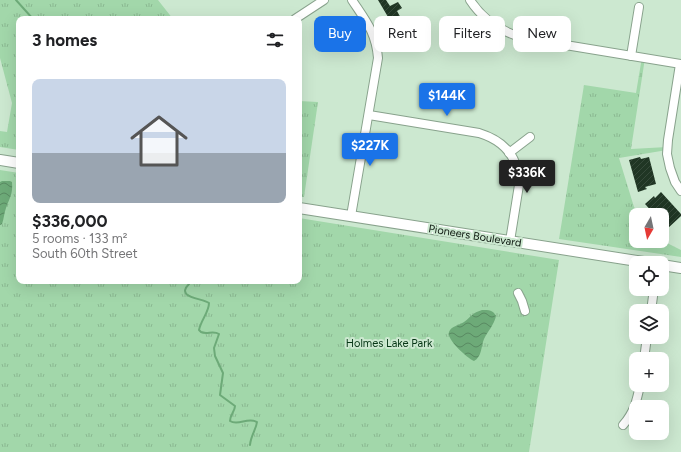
<!DOCTYPE html>
<meta charset="utf-8">
<style>
body{margin:0;font-family:Figtree,sans-serif;background:#f2f2f2;color:#202124;height:100vh;display:flex;flex-direction:column;font-size:15px;white-space:nowrap}
*{box-sizing:border-box;margin:0}
p{font-size:13px;color:#757577}
.icon{flex:none;width:22px;height:22px;fill:none;stroke:currentColor;stroke-width:2;stroke-linecap:round;stroke-linejoin:round}
.map{position:relative;flex:1;overflow:hidden}
.drawer{position:absolute;left:16px;top:16px;width:286px;height:268px;display:flex;flex-direction:column;background:#fff;border-radius:8px;box-shadow:0 4px 16px #0002}
.drawer>*{flex:none}
.hud{position:absolute;left:314px;top:16px;width:307px;height:36px;display:flex;gap:8px}
.needle{width:26px;rotate:189deg}
.tools{position:absolute;left:629px;top:208px;display:grid;gap:8px}
.tools a{display:grid;place-items:center;width:40px;height:40px;border-radius:8px;background:#fff;box-shadow:0 4px 16px #0002;font-size:20px}
.price{position:absolute;translate:-50% -34px;padding:0 9px;border-radius:4px;background:#1a73e8;color:#fff;font-size:13px;line-height:26px;filter:drop-shadow(0 1px 2px #0008)}
.price::after{content:'';position:absolute;left:50%;top:24px;width:12px;height:9px;margin-left:-6px;background:inherit;clip-path:polygon(0 0,100% 0,50% 100%)}
.price.on{background:#222;color:#fff}
ul{padding:0;list-style:none}
li{display:grid;align-content:center;gap:8px;height:212px;padding:0 16px}
li span{display:grid;place-items:center;height:124px;border-radius:8px;color:#555}
li>.icon{margin-inline-start:auto}
span .icon{width:72px;height:72px;fill:#fffc;stroke-width:1}
li b{font-size:17px}
h2{display:flex;justify-content:space-between;align-items:center;height:48px;padding:0 16px;font-size:17px}
.chip{padding:0 14px;border-radius:8px;background:#fff;box-shadow:0 4px 16px #0002;font-size:14px;line-height:36px}
.chip.on{background:#1a73e8;color:#fff}
.map>svg:first-child{display:block}
.park{fill:url(#park-tufts)}
.water{fill:url(#water-waves)}
.lines{fill:none;stroke-linecap:round;stroke-linejoin:round}
.stream{stroke:#6daa78;stroke-width:2}
.building{fill:url(#building-hatch)}
.minor-casing{stroke:#88a28c;stroke-width:10}
.major-casing{stroke:#88a28c;stroke-width:12}
.minor{stroke:#fff;stroke-width:8}
.major{stroke:#fff;stroke-width:10}
.labels{text-anchor:middle;dominant-baseline:central;stroke-width:4;stroke-linejoin:round;paint-order:stroke}
.street-label{font-size:11px;fill:#0c160e;stroke:#cce8d0}
.park-label{font-size:11px;fill:#063615;stroke:#cce8d0}
</style>
<div class="map">
<svg width="681" height="452" viewBox="0 0 681 452">
<defs>
<pattern id="park-tufts" width="24" height="20" patternUnits="userSpaceOnUse"><rect width="24" height="20" fill="#a2d7aa"/><path d="M3 7l-1-3M5 7V3M7 7l1-3M15 17l-1-3M17 17v-4M19 17l1-3" fill="none" stroke="#8ab891"/></pattern>
<pattern id="water-waves" width="16" height="10" patternUnits="userSpaceOnUse"><rect width="16" height="10" fill="#6daa78"/><path d="M0 5q4-4 8 0t8 0" fill="none" stroke="#588961"/></pattern>
<pattern id="building-hatch" width="6" height="6" patternUnits="userSpaceOnUse"><rect width="6" height="6" fill="#203624"/><path d="M-1 1l2-2M0 6l6-6M5 7l2-2" fill="none" stroke="#364a3a"/></pattern>
</defs>
<rect width="100%" height="100%" fill="#cce8d0"/>
<g class="park">
<polygon points="0,0 158,0 173,19 19,19 19,150 0,147 0,131 7,132 12,103 0,58"/>
<polygon points="642,57 645,58 631,149 667,147 667,150 619,158 634,207 641,215 636,215 636,241 662,241 662,237 667,243 681,250 681,257 559,239 584,85 636,93"/>
<polygon points="299,101 318,102 304,197 299,197"/>
<polygon points="0,170 19,173 19,281 299,281 299,218 559,260 529,452 0,452"/>
</g>
<g class="water">
<path d="M 2,181 L 10,181 L 12,182 C 13,194 10,197 6,208 C 4,213 4,219 2,224 L 0,225 L 0,182 Z"/>
<path d="M 482,310 C 489,310 493,310 496,316 C 494,325 488,331 484,339 C 481,346 482,357 474,361 C 467,358 446,339 449,332 C 451,326 460,325 464,322 C 472,316 472,313 482,310 Z"/>
</g>
<g class="lines">
<g class="stream">
<polyline points="16,0 33,19"/>
<path d="M 189,281 L 189,284 C 175,298 202,298 209,303 C 209,312 201,320 199,330 L 201,332 C 207,335 213,330 219,334 L 214,348 L 215,356 L 223,373 L 220,395 L 235,406 C 235,411 230,415 230,421 C 238,426 248,417 257,422 C 256,430 251,435 250,445"/>
</g>
</g>
<g class="building">
<polygon points="378,0 386,0 390,6 398,2 402,8 397,11 404,24 406,24 411,40 401,43 394,20 391,22"/>
<polygon points="640,157 641,159 649,157 656,184 645,187 647,189 638,192 629,160"/>
<polygon points="661,192 681,214 681,216 667,229 662,223 662,215 655,215 645,204 654,196 655,198"/>
</g>
<g class="lines">
<g class="minor-casing">
<g id="minor">
<path d="M 470,0 C 483,20 500,31 523,38 L 681,64"/>
<polyline points="295,19 324,0"/>
<polyline points="631,56 639,7"/>
<polyline points="680,64 668,140 667,154 670,168 675,182 681,191"/>
<path d="M 369,115 L 479,133 C 505,141 519,158 519,185 L 510,241"/>
<polyline points="509,153 530,137"/>
<path d="M 351,216 L 378,58 C 376,32 365,20 352,0"/>
<polyline points="518,293 522,301 525,311"/>
<polyline points="651,311 654,289"/>
<polyline points="644,359 647,337"/>
<path d="M 623,425 C 634,413 637,400 640,385"/>
</g>
</g>
<g class="major-casing">
<g id="major">
<polyline points="0,160 19,163"/>
<polyline points="299,208 650,263"/>
<polyline points="662,265 681,268"/>
</g>
</g>
<use href="#minor" class="minor"/>
<use href="#major" class="major"/>
</g>
<g class="labels">
<g class="street-label">
<text transform="translate(475 236) rotate(9)">Pioneers Boulevard</text>
</g>
<g class="park-label">
<text x="389" y="343">Holmes Lake Park</text>
</g>
</g>
</svg>
<div class="tools">
<a><svg class="needle" viewBox="-14 -14 28 28"><path d="M0-13l5 13h-10z" fill="#e53935"/><path d="M0 13l5-13h-10z" fill="#757577"/></svg></a>
<a><svg class="icon" aria-label="locate" viewBox="0 0 24 24"><circle cx="12" cy="12" r="6"/><path d="M12 2v4M12 18v4M2 12h4M18 12h4"/></svg></a>
<a><svg class="icon" aria-label="layers" viewBox="0 0 24 24"><path d="M12 4l9 5-9 5-9-5zM3 14l9 5 9-5"/></svg></a>
<a>+</a>
<a>−</a>
</div>
<b class="price" style="left:447px;top:117px">$144K</b>
<b class="price" style="left:370px;top:167px">$227K</b>
<b class="price on" style="left:527px;top:194px">$336K</b>
<div class="hud">
<a class="chip on">Buy</a>
<a class="chip">Rent</a>
<a class="chip">Filters</a>
<a class="chip">New</a>
</div>
<section class="drawer">
<h2>3 homes<svg class="icon" aria-label="filters" viewBox="0 0 24 24"><path d="M4 7h16M4 17h16"/><circle cx="9" cy="7" r="2"/><circle cx="15" cy="17" r="2"/></svg></h2>
<ul>
<li><span style="background:linear-gradient(#c9d6e8 60%,#9aa5b1 0)"><svg class="icon" aria-label="home" viewBox="0 0 24 24"><path d="M3 11l9-7 9 7M6 9v11h12V9"/></svg></span><div><b>$336,000</b><p>5 rooms · 133 m²</p><p>South 60th Street</p></div></li>
</ul>
</section>
</div>
